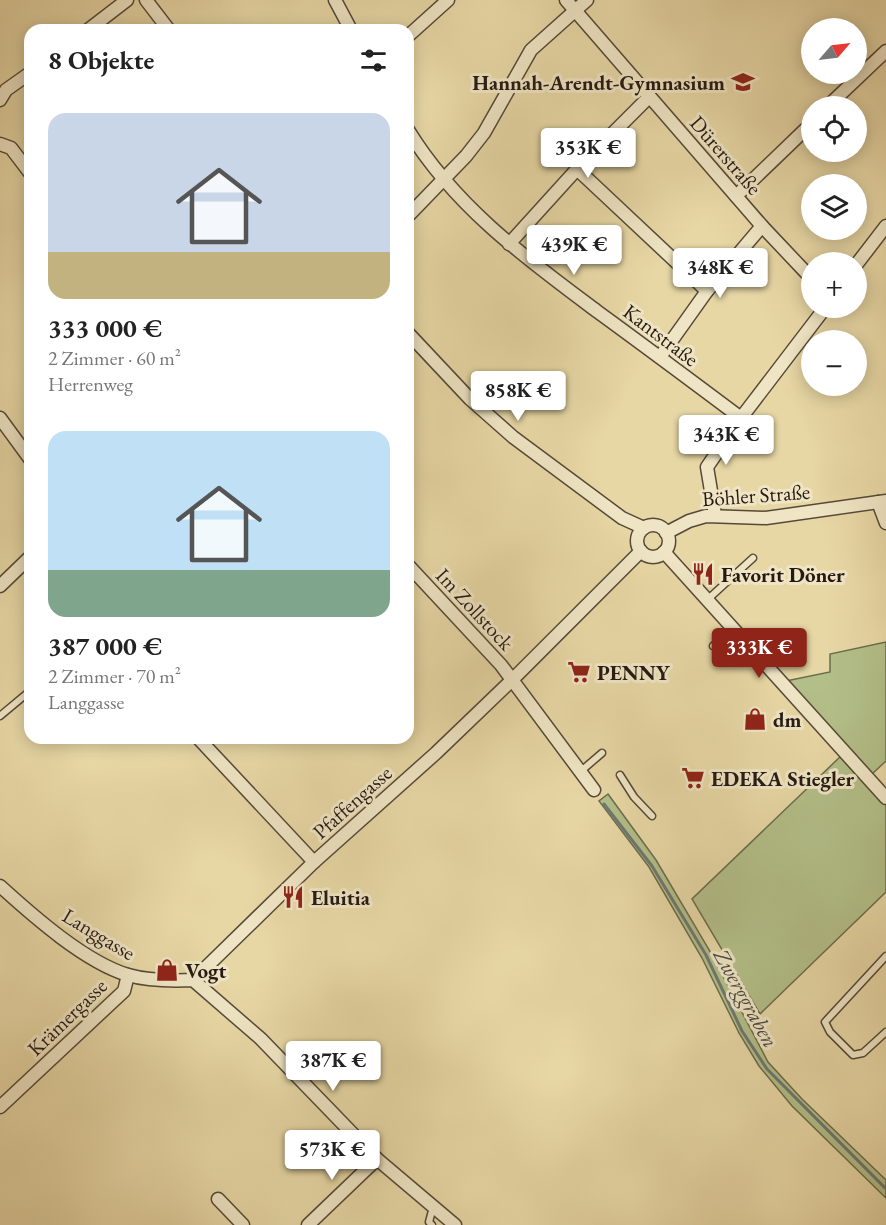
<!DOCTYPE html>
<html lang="de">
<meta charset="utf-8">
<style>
body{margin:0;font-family:"EB Garamond",serif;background:#f2f2f2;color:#222;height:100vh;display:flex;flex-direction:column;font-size:22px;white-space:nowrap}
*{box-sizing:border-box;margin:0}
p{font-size:20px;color:#767676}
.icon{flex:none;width:33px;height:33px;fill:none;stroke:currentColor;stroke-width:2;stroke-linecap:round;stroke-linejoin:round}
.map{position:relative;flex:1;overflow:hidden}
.side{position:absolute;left:24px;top:24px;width:390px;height:720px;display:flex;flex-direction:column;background:#fff;border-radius:18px;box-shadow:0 3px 15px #0003}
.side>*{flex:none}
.needle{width:39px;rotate:62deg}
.tools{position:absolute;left:801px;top:18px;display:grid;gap:12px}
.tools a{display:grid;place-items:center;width:66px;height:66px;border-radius:50%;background:#fff;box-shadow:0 3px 15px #0003;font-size:30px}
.price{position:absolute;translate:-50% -51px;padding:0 14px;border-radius:6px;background:#fff;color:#222;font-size:20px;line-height:39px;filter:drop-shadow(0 2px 3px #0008)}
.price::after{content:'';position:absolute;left:50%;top:36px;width:18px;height:14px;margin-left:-9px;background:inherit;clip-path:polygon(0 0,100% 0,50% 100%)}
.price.current{background:#8f2418;color:#fff}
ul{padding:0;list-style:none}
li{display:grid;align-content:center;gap:12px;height:318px;padding:0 24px}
li span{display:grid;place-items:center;height:186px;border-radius:18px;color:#555}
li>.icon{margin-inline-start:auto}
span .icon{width:108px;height:108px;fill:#fffc;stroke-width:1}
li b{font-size:26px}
h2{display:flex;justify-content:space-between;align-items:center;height:72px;padding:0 24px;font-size:26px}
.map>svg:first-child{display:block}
.green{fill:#b3bf88;stroke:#6c6c4e;stroke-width:1.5}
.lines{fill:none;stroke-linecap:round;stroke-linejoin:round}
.stream{stroke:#6d7873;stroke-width:3}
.service-casing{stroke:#564938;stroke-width:9}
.minor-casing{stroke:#564938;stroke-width:15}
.service{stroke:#efe5c4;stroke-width:6}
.minor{stroke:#efe5c4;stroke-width:12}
.labels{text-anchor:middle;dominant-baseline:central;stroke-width:6;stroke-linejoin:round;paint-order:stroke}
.poi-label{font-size:21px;font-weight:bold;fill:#251a13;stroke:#efe5c4;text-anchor:start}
.street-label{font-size:21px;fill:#251a13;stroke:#efe5c4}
.water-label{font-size:22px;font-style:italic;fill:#494943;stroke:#efe5c4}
</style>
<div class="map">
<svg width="886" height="1225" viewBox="0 0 886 1225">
<rect width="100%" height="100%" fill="#e7d7a5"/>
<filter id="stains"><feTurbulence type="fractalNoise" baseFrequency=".00333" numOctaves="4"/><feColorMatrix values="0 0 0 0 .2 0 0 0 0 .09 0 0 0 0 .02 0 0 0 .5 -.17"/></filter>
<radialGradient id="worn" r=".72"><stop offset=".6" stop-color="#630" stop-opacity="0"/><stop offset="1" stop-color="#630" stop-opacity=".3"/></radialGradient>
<g class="green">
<polygon points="886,642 886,761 871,775 786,681 830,672 830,654"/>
<polygon points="842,755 886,804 886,892 760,1014 692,899"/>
<polygon points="608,794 656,860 711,953 768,1062 802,1099 886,1180 886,1198 792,1106 759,1066 739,1033 702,958 649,867 599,801"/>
</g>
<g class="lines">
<polyline class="stream" points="604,804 652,866 706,955 742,1031 767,1069 886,1189"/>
<g class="service-casing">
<g id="service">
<polyline points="707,600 753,558"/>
<polyline points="713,646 733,628"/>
<polyline points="0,716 30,691"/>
<polyline points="581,771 602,753"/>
<polyline points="620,775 634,797 652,816"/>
<polyline points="886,956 825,1022 830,1032 853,1055 863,1053 886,1032"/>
<polyline points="432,1225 429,1222 433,1207"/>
</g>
</g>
<g class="minor-casing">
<g id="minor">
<polyline points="146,0 169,30"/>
<polyline points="335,0 351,30"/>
<polyline points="566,0 762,226 812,279"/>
<polyline points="88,30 127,0"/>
<polyline points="408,36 448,0"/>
<polyline points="0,100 6,90 30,73"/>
<polyline points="828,106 886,51"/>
<path d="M 408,130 C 455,207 527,259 598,312 C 646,347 693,382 741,418"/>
<polyline points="0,144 11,148 30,173"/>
<polyline points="577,169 707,291"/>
<polyline points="736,196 812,123"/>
<polyline points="408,216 466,156 484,133 531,50 587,0"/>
<polyline points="509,244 577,169 649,97"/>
<polyline points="856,265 886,226"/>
<polyline points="408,333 470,399 513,437 622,518 644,528"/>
<polyline points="660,357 707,291 762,226"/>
<polyline points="0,418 30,459"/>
<polyline points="878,502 886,523"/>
<polyline points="715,515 707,467 741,418 825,308"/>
<circle cx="653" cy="541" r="16"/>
<polyline points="666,533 689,521 706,516 766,518 886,501"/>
<polyline points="664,552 886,798"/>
<polyline points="408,565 501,665 594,790"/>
<polyline points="0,586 30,557"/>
<polyline points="198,738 314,862"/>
<path d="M 0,886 C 33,916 85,962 128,975 C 149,981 171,981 193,980 L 261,1039 L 377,1159 L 455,1225"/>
<polyline points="193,980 314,862 436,753 512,680 641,551"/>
<polyline points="0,1107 124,991 128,975"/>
<polyline points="218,1199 243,1225"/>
<polyline points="308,1225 377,1159"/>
</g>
</g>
<use href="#service" class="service"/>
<use href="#minor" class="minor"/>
</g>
<defs>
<g id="school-bare" transform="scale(1.8)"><path d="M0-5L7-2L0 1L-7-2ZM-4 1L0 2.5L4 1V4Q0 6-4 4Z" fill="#8f2418" stroke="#efe5c4" stroke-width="2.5" paint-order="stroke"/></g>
<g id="restaurant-bare" transform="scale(1.8)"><path d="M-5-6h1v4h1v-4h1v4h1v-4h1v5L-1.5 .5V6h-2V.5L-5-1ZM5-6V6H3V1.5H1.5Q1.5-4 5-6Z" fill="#8f2418" stroke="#efe5c4" stroke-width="2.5" paint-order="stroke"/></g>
<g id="supermarket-bare" transform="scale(1.8)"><path d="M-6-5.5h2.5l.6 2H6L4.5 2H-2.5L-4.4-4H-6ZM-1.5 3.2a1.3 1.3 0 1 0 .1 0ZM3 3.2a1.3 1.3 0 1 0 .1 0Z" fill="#8f2418" stroke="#efe5c4" stroke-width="2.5" paint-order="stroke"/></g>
<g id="shop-bare" transform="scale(1.8)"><path d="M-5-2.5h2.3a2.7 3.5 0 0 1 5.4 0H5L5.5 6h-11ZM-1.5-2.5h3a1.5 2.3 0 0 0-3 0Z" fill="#8f2418" stroke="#efe5c4" stroke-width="2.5" paint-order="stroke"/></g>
</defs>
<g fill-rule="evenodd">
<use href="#school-bare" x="743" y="82"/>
<use href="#restaurant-bare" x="703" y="574"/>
<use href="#supermarket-bare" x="579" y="672"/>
<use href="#shop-bare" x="755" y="719"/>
<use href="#supermarket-bare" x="693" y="778"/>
<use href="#restaurant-bare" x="293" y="897"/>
<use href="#shop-bare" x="167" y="970"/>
</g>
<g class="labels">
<g class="poi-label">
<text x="725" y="82" text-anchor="end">Hannah-Arendt-Gymnasium</text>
<text x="721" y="574">Favorit Döner</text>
<text x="597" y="672">PENNY</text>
<text x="773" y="719">dm</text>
<text x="711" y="778">EDEKA Stiegler</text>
<text x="311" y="897">Eluitia</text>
<text x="185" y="970">Vogt</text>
</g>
<g class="street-label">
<text transform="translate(726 155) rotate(49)">Dürerstraße</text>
<text transform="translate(661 335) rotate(37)">Kantstraße</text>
<text transform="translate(756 495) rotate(-4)">Böhler Straße</text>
<text transform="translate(475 609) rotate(47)">Im Zollstock</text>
<text transform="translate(352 802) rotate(-42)">Pfaffengasse</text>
<text transform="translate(99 934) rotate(31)">Langgasse</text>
<text transform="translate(67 1017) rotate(-44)">Krämergasse</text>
</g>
<g class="water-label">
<text transform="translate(746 998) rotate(61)">Zwerggraben</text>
</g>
</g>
<rect width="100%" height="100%" filter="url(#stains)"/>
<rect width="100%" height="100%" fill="url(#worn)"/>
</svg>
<div class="tools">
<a><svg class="needle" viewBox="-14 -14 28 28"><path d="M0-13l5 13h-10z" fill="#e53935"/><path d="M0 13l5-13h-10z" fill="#767676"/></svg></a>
<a><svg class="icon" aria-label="locate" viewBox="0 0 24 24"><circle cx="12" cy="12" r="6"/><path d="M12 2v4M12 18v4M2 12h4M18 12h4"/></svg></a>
<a><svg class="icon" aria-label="layers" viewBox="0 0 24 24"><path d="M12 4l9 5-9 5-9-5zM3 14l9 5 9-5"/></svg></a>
<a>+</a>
<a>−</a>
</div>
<b class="price" style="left:588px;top:179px">353K €</b>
<b class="price" style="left:574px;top:276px">439K €</b>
<b class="price" style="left:720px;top:299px">348K €</b>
<b class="price" style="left:518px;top:422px">858K €</b>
<b class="price" style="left:726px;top:466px">343K €</b>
<b class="price current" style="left:759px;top:679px">333K €</b>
<b class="price" style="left:333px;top:1092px">387K €</b>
<b class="price" style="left:332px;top:1181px">573K €</b>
<section class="side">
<h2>8 Objekte<svg class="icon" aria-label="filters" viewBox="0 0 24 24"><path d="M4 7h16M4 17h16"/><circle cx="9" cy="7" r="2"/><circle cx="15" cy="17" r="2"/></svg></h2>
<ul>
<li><span style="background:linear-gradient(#c9d6e8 75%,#c2b280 0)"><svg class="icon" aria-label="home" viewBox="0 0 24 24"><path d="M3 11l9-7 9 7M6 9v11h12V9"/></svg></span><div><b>333 000 €</b><p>2 Zimmer · 60 m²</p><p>Herrenweg</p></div></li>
<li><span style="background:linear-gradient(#bfe0f5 75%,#7fa58c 0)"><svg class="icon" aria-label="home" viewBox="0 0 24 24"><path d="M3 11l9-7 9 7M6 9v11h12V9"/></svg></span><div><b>387 000 €</b><p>2 Zimmer · 70 m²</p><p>Langgasse</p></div></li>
</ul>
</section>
</div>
